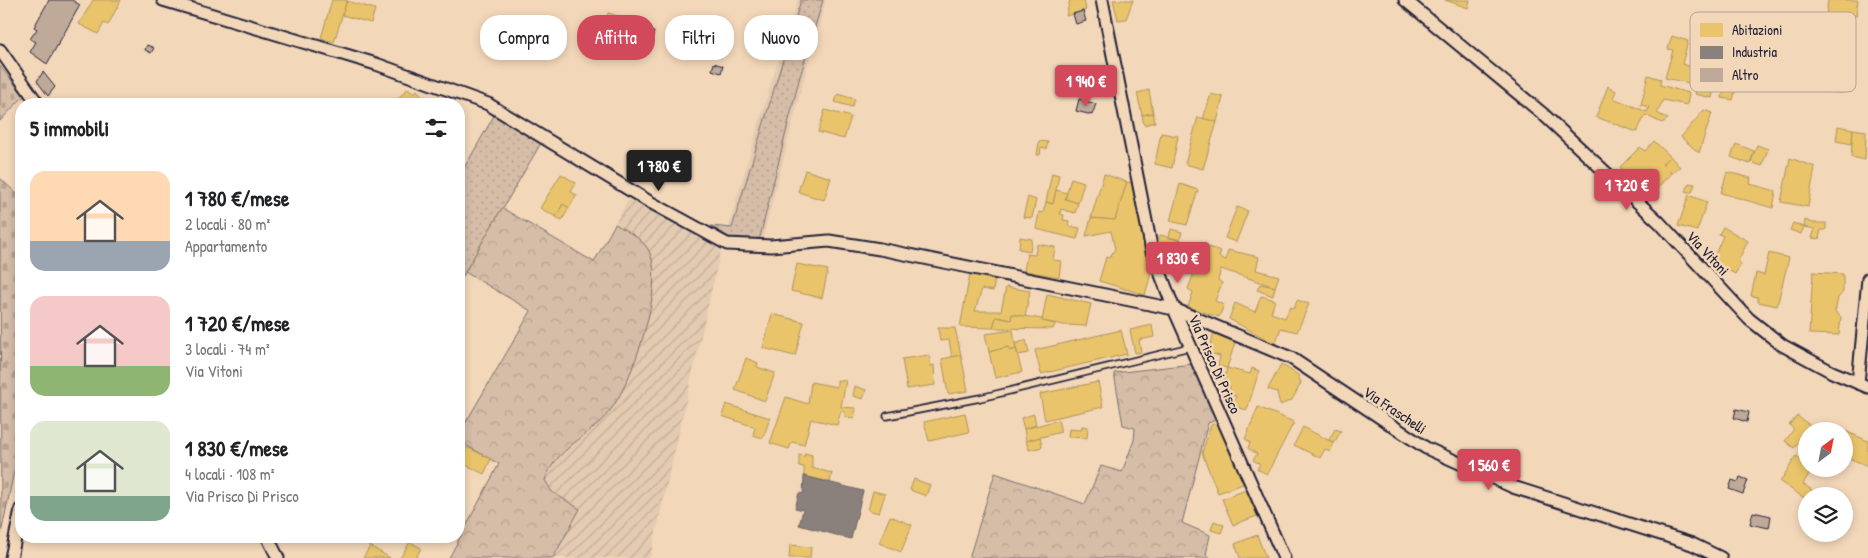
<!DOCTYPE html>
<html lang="it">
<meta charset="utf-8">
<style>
body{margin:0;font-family:"Patrick Hand",sans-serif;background:#f6f6f6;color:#202124;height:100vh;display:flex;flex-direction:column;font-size:19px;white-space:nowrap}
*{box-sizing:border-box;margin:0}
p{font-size:16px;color:#757577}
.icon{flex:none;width:28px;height:28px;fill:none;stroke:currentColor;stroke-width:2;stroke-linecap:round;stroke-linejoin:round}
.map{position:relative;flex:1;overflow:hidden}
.side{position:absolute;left:15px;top:98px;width:450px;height:445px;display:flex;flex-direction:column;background:#fff;border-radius:20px;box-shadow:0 2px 8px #0003}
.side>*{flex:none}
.hud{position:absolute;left:480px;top:15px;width:475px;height:45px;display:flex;gap:10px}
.needle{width:32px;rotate:32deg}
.tools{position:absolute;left:1798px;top:422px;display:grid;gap:10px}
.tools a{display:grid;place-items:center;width:55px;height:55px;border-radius:50%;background:#fff;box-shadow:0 2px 8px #0003;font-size:25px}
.price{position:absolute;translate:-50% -42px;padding:0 11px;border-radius:5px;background:#d1495b;color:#fff;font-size:16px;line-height:32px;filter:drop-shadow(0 1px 2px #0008)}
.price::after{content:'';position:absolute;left:50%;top:30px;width:15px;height:11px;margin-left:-8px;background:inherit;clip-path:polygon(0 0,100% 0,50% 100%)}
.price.selected{background:#222;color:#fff}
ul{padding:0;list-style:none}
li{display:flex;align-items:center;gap:15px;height:125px;padding:0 15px}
li span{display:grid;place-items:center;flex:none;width:140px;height:100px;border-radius:15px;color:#555}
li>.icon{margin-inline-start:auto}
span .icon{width:60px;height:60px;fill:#fffc;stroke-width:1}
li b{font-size:21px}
h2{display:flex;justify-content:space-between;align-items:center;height:60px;padding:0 15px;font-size:21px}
.pill{padding:0 18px;border-radius:20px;background:#fff;box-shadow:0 2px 8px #0003;font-size:18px;line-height:45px}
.pill.selected{background:#d1495b;color:#fff}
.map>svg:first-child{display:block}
.built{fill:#e3cab0}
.industrial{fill:url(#industrial-furrows)}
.green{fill:url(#green-dots);stroke:#7c7071}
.forest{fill:url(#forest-crowns);stroke:#7c7071}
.cemetery{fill:url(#cemetery-stones);stroke:#7c7071}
.homes{fill:#e9c46a;stroke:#ad935c}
.industry{fill:#8a817c;stroke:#6b6468}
.building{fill:#bfaa9a;stroke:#22223b}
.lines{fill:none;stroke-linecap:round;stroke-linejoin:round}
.lane-casing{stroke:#22223b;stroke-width:9}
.street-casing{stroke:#22223b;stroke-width:15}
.lane{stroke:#f3d7b9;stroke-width:5.5}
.street{stroke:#f3d7b9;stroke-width:11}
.labels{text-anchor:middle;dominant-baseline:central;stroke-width:5;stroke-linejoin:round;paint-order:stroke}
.street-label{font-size:15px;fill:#22223b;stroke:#f3d7b9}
.key{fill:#f3d7b9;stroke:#b4a193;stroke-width:1}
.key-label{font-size:14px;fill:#22223b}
</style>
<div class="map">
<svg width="1868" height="558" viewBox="0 0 1868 558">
<defs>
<pattern id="industrial-furrows" width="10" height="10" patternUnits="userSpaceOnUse" patternTransform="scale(1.25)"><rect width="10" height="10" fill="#e3cab0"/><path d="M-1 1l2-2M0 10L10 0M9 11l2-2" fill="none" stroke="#c2ad98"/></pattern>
<pattern id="green-dots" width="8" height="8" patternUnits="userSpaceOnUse" patternTransform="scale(1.25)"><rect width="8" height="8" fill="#d5bda7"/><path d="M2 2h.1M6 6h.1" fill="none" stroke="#b7a291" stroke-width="1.8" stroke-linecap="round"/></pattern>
<pattern id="forest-crowns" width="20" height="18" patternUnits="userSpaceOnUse" patternTransform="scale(1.25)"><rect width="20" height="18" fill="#d5bda7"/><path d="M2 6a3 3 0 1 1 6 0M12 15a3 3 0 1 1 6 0" fill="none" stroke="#b7a291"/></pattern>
<pattern id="cemetery-stones" width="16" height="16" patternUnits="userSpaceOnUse" patternTransform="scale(1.25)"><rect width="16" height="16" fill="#d5bda7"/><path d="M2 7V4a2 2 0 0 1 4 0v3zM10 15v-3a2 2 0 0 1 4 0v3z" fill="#b7a291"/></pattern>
</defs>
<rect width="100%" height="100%" fill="#f3d7b9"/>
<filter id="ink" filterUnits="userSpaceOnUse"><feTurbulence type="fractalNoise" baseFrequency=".02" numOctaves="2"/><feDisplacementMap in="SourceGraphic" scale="10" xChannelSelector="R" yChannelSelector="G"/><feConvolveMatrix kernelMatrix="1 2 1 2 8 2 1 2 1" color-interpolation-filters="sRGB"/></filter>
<g filter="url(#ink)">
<polygon class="built" points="798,0 826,0 803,82 762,242 730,238 729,225 766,99"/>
<polygon class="industrial" points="630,197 721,249 650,558 553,558 579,509 552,492 545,480 549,468 569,447 609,413 655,278 650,252 637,238 615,224"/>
<g class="green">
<polygon points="801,0 823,0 799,80 759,241 730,238 711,226 732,228"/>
<polygon points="495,114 541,143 459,283 459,177"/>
</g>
<g class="forest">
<path d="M 502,208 L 594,262 L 615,224 C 627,231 644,239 650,253 C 665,287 632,384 609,412 C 589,437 556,448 545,480 L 552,492 L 580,509 L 553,558 L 449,558 L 499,464 L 459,441 L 459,434 L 531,311 L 465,272 Z"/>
<polygon points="1192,364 1216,420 1208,423 1182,523 1210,535 1206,555 1211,558 969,558 995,473 1085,504 1101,466 1122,472 1134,440 1135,428 1123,425 1114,373"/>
</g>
<g class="cemetery">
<polygon points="0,66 24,96 0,121"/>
<polygon points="0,178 21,198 21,438 1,534"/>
</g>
<g class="homes">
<polygon points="93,0 121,0 108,25 104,23 98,34 79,24"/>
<polygon points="332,0 347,0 334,42 321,38"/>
<polygon points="1070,0 1084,0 1086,10 1066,16"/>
<polygon points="1113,0 1133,0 1126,19 1118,20"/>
<polygon points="1445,0 1470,0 1468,8"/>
<polygon points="1828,0 1858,0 1856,16 1851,15 1849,29 1825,26"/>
<polygon points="347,1 375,9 371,23 342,15"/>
<polygon points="608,13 634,21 626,47 619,45 618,49 600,45"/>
<polygon points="1672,36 1688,41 1682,64 1692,67 1689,83 1665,78 1673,50 1668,49"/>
<polygon points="1839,52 1852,53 1850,82 1843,81 1842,93 1828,92 1830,60 1838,60"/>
<polygon points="1701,73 1711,75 1709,85 1715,86 1712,98 1695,94"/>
<polygon points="1648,75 1661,79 1660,85 1689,93 1687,105 1663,100 1657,113 1668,119 1662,123 1645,115 1637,132 1596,117 1608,86 1616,91 1613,98 1647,112 1649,107 1641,105"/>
<polygon points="1726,81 1737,83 1733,100 1722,98"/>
<polygon points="408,88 414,93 417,90 422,96 415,104 393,104"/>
<polygon points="1149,90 1153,113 1142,115 1137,93"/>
<polygon points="838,94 855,99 852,107 835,102"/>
<polygon points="1211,94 1223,97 1217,122 1203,119"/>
<polygon points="825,110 851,117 844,139 818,132"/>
<polygon points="1704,110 1712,113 1699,153 1681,137"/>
<polygon points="1153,113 1155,122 1144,125 1142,115"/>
<polygon points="1198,117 1217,122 1203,169 1185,164"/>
<polygon points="1838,126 1853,129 1852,144 1836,141"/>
<polygon points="1853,129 1866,131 1865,160 1851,157"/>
<polygon points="1161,133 1178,136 1172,168 1155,164"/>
<polygon points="1039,141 1048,142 1046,149 1041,148 1040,155 1037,155"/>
<polygon points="1654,141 1670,156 1662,164 1671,173 1650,196 1620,167 1640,147 1645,151"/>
<polygon points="1736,144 1754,151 1750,164 1731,157"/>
<polygon points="1757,145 1768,149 1762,166 1751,162"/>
<polygon points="1670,156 1680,167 1671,173 1662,164"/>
<polygon points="1790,158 1815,167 1808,207 1781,202"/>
<polygon points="805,170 831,178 824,200 798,192"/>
<polygon points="1727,172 1751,178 1750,184 1776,191 1773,208 1721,193"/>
<polygon points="1052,173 1059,175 1053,204 1046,202"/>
<polygon points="561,174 576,183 571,192 577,195 569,208 563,204 556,217 540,208"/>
<polygon points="1104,174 1127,182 1115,220 1091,218"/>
<polygon points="1071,178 1084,182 1078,203 1065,199"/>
<polygon points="1127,182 1134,183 1151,273 1145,295 1099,281 1106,257 1109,258 1115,249 1111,231 1086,236 1091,218 1115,220"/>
<polygon points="1689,183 1695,184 1692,192 1686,192"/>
<polygon points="1180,184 1198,190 1187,225 1170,221"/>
<polygon points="1056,190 1067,193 1065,199 1078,203 1075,213 1061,209 1060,214 1064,215 1063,220 1069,221 1068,226 1080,228 1077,239 1036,229 1039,212 1043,213 1046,202 1053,204"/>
<polygon points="1689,195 1707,202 1697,231 1678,226"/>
<polygon points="1028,197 1036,200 1032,218 1023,217"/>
<polygon points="563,204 569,208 562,220 556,217"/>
<polygon points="1237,207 1248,211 1236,242 1225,238"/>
<polygon points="1805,220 1813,223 1826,223 1826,230 1821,230 1819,239 1812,238 1815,229 1804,227"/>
<polygon points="1793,223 1804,227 1801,234 1790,230"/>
<polygon points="1723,227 1748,241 1738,261 1741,264 1735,274 1712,261 1723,236 1719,234"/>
<polygon points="1171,229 1182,232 1180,240 1169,237"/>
<polygon points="1160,235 1189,243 1184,255 1157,246"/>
<polygon points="1020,237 1032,239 1030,251 1019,249"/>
<polygon points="1037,244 1055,247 1053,260 1061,261 1059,277 1024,271 1027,254 1035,255"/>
<polygon points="1208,247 1221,251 1219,257 1226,260 1228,250 1259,257 1256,270 1279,276 1275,287 1221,269 1218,280 1222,283 1215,301 1224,305 1219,317 1188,307 1193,292 1188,289 1194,273 1199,275"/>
<polygon points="1769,253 1789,258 1777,306 1758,302 1758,297 1751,296 1756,273 1764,275"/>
<polygon points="797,264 828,270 822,298 791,291"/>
<polygon points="1813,272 1843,274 1843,292 1838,298 1835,312 1841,317 1839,335 1809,334"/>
<polygon points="970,274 995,279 993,291 982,289 975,311 1001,311 1006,287 1030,291 1025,317 1012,314 1011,320 996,317 993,328 960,327"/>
<polygon points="1260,284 1275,287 1273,296 1257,290"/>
<polygon points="1047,294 1091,304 1086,326 1064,325 1042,321"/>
<polygon points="1261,296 1275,300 1271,313 1285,318 1290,307 1294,308 1297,300 1309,304 1297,332 1281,328 1275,344 1229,319 1235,303 1255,312"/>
<polygon points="772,314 804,322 795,356 763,348"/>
<polygon points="1012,314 1042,319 1042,321 1055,324 1053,329 993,328 996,317 1011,320"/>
<polygon points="1152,325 1154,337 1139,340 1141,352 1135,353 1130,330"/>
<polygon points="938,328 955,328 961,355 952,357 949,340 940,341"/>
<polygon points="1215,329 1237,336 1227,368 1218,366 1220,356 1208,353"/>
<polygon points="1013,330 1016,349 1010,351 1008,347 989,352 985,334"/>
<polygon points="1121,330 1127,354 1041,374 1035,350"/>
<polygon points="1026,340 1029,353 1018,355 1015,344"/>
<polygon points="1008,347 1010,351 1016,349 1022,372 995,378 989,352"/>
<polygon points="929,355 931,366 934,365 935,385 907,389 902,359"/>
<polygon points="961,355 968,391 948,394 942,359"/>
<polygon points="746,358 758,363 757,367 775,373 765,401 735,390"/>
<polygon points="1281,364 1298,375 1301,383 1292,400 1280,405 1277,392 1268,389"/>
<polygon points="1227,368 1250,374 1252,368 1259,371 1247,410 1233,406 1236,396 1228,394 1230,386 1223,384"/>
<polygon points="837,380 846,381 841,407 856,408 854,418 845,417 845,412 841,411 837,425 811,419 804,445 792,442 789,449 770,443 786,397 808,404 811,382 837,387"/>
<polygon points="1098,382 1103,407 1045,420 1040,394"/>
<polygon points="855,386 866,390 863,399 853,396"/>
<polygon points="726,404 770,418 763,438 753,435 755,427 722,416"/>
<polygon points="1258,407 1294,422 1267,474 1257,469 1260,464 1253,460 1257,454 1248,448 1250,442 1245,439"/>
<polygon points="965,413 969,432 929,441 924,422"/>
<polygon points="1034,414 1036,425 1024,429 1021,418"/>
<polygon points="1797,416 1811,426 1794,448 1785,441 1794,429 1789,425"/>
<polygon points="1058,420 1061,432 1026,441 1024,429"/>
<polygon points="1219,422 1243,484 1218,493 1202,453 1211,425"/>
<polygon points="1082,426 1088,427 1087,438 1068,437 1069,429 1081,430"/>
<polygon points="1303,427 1334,443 1330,452 1325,449 1320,458 1294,445"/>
<polygon points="1335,429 1341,431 1334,443 1329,440"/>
<polygon points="1843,430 1868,441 1868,466 1844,456"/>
<polygon points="1040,437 1042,447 1029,450 1026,441"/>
<polygon points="467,447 491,459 484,474 460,462"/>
<polygon points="805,453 812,455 812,468 832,473 830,482 804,476 804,467 799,466 799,455 805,456"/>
<polygon points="1796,456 1806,462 1806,469 1812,469 1803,484 1812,490 1806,499 1780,482"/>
<polygon points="914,479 930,485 926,496 910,490"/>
<polygon points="1246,490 1257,516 1233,525 1222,499"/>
<polygon points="873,491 885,494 879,513 868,510"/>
<polygon points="890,516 912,525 901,552 879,543"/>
<polygon points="1214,521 1224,525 1221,533 1211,530"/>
<polygon points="1257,535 1266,558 1240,558 1235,544"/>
<polygon points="333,536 347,536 344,542"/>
<polygon points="410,542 421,548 416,558 400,558"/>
<polygon points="790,545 811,547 810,558 789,558"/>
<polygon points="370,546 390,558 363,558"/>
</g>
<polygon class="industry" points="804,476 863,491 851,539 799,525 803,510 795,508 799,493 803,494"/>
<g class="building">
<polygon points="49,0 72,0 80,5 47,64 30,52 36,42 30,39 37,29 34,27"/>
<polygon points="1083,11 1086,21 1076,24 1073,14"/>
<polygon points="644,30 654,32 651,45 642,43"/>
<polygon points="147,45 154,48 151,53 145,50"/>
<polygon points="714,63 723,66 721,73 712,70"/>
<polygon points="43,72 55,87 48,96 37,81"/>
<polygon points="1079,99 1096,104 1092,115 1076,111"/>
<polygon points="1736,409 1749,412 1747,422 1734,418"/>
<polygon points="1740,477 1748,480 1743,494 1729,489 1732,480 1738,482"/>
<polygon points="1753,512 1771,516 1769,528 1750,524"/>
</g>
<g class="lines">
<g class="lane-casing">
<polyline id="lane" points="887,416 980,398 1190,347"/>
</g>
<g class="street-casing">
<g id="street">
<polyline points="163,0 376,64 488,104 648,201 727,244 771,246 829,241 880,249 1174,309 1291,358 1426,448 1513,487 1692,544 1721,558"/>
<polyline points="1102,0 1152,251 1174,309 1284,558"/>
<polyline points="1405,0 1543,114 1659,222 1749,319 1782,345 1832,372 1868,387"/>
<polyline points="0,50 38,104"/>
<polyline points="1858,383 1868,279"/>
<polyline points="267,536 278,558"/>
<polyline points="11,558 21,509"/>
</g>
</g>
<use href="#lane" class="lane"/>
<use href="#street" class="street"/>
</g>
</g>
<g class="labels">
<g class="street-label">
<text transform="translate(1708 253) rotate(47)">Via Vitoni</text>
<text transform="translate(1215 364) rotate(66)">Via Prisco Di Prisco</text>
<text transform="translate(1395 410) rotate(34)">Via Fraschelli</text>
</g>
</g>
<rect x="1690" y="12" width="166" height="80" rx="8" class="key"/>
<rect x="1700" y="23" width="23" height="14" fill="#e9c46a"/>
<rect x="1700" y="46" width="23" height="13" fill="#8a817c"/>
<rect x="1700" y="68" width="23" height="14" fill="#bfaa9a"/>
<g class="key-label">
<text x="1732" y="35">Abitazioni</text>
<text x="1732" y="57">Industria</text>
<text x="1732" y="80">Altro</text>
</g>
</svg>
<div class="tools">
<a><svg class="needle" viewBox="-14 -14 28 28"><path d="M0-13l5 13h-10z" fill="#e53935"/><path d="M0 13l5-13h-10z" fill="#757577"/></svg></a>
<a><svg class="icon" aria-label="layers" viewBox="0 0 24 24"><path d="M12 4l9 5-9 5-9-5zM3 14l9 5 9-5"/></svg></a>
</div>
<b class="price" style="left:1086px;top:107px">1 940 €</b>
<b class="price selected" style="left:659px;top:192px">1 780 €</b>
<b class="price" style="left:1627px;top:211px">1 720 €</b>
<b class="price" style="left:1178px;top:284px">1 830 €</b>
<b class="price" style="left:1489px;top:491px">1 560 €</b>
<div class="hud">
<a class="pill">Compra</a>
<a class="pill selected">Affitta</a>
<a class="pill">Filtri</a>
<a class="pill">Nuovo</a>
</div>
<section class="side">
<h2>5 immobili<svg class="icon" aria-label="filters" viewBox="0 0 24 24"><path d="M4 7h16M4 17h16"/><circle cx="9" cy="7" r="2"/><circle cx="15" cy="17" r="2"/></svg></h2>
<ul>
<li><span style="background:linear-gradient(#ffd9b3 70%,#9aa5b1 0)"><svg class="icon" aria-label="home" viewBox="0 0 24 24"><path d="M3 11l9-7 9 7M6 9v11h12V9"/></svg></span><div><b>1 780 €/mese</b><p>2 locali · 80 m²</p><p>Appartamento</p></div></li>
<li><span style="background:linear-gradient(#f6c9c9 70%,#8fb573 0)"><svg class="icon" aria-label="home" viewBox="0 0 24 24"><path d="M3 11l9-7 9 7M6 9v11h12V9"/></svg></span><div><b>1 720 €/mese</b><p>3 locali · 74 m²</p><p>Via Vitoni</p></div></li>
<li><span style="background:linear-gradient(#dfe7d0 75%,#7fa58c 0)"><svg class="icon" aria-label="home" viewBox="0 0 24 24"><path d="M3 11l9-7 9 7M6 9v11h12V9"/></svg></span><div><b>1 830 €/mese</b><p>4 locali · 108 m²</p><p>Via Prisco Di Prisco</p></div></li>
</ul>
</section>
</div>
